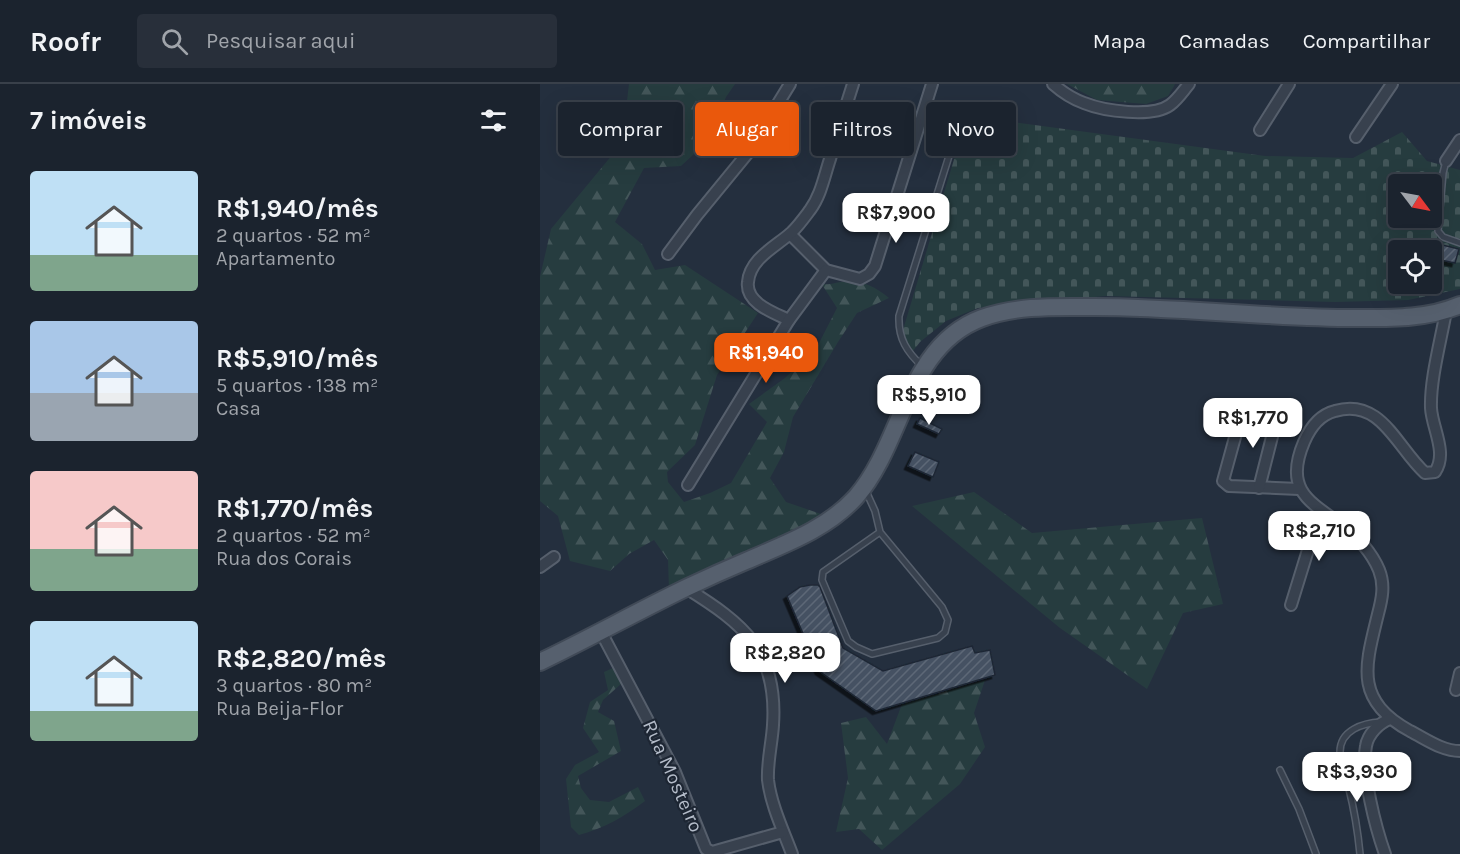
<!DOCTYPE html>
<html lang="pt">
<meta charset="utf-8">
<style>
body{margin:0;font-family:Karla,sans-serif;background:#282f3a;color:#f1f3f6;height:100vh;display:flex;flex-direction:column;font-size:22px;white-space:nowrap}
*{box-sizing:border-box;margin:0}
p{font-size:20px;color:#a0a4aa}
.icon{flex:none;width:33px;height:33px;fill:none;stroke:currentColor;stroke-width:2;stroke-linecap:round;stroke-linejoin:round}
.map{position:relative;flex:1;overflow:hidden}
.details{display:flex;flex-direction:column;background:#1b232e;width:540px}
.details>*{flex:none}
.banner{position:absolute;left:18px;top:18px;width:570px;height:54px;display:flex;gap:12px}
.needle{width:39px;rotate:122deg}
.tools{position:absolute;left:848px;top:90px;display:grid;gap:12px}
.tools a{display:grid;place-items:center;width:54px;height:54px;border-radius:6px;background:#1b232e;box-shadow:0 6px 24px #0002,0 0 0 2px #39404a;font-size:30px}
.price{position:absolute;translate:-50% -51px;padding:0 14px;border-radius:12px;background:#fff;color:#222;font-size:20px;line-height:39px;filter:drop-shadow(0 2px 3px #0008)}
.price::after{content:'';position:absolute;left:50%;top:36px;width:18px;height:14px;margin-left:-9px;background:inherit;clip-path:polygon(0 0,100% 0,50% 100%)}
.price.current{background:#ea580c;color:#fff}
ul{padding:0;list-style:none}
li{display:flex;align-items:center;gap:18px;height:150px;padding:0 30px}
li span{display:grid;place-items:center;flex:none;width:168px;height:120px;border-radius:6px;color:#555}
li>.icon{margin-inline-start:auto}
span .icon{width:72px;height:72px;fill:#fffc;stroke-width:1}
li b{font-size:26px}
h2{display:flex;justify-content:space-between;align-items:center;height:72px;padding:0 30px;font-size:26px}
.tag{padding:0 21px;border-radius:6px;background:#1b232e;box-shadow:0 6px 24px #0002,0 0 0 2px #39404a;font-size:21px;line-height:54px}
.tag.current{background:#ea580c;color:#fff}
header{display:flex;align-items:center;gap:36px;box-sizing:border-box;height:84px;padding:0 30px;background:#1b232e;border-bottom:2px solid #39404a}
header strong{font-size:28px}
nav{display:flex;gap:33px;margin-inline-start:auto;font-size:21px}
.search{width:420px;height:54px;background:#282f3a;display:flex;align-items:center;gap:15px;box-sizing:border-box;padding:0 21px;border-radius:6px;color:#a0a4aa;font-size:22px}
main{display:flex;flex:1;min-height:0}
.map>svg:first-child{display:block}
.forest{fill:url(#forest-firs)}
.cemetery{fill:url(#cemetery-stones);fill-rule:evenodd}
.building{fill:url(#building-hatch);stroke:#1f2835;stroke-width:1.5;filter:url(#shadow)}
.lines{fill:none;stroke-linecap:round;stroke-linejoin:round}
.lane-casing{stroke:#565f6c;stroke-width:8}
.street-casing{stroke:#565f6c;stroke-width:14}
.primary-casing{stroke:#414a57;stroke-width:20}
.lane{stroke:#38414e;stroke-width:5}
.street{stroke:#38414e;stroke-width:10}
.primary{stroke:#56606e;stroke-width:16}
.labels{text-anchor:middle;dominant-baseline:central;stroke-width:4.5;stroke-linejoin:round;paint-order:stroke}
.street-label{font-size:20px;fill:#b4bcc9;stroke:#1d2633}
</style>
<header>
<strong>Roofr</strong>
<div class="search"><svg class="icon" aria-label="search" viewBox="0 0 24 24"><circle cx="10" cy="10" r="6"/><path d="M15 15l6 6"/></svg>Pesquisar aqui</div>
<nav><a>Mapa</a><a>Camadas</a><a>Compartilhar</a></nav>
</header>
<main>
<section class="details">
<h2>7 imóveis<svg class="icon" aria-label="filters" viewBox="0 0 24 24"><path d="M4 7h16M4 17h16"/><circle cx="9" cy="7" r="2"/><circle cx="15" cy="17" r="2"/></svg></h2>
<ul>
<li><span style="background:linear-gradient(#bfe0f5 70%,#7fa58c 0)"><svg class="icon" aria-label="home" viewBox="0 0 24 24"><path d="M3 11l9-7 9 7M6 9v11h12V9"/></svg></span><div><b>R$1,940/mês</b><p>2 quartos · 52 m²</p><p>Apartamento</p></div></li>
<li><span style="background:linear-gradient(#a9c7e8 60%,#9aa5b1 0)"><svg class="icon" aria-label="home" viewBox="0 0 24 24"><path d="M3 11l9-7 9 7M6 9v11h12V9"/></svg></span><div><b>R$5,910/mês</b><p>5 quartos · 138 m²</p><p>Casa</p></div></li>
<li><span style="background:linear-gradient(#f6c9c9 65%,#7fa58c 0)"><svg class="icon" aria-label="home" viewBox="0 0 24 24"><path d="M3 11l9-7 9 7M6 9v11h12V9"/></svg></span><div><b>R$1,770/mês</b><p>2 quartos · 52 m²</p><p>Rua dos Corais</p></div></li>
<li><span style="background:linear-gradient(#bfe0f5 75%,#7fa58c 0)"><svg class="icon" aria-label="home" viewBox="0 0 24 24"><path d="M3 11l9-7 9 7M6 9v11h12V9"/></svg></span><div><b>R$2,820/mês</b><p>3 quartos · 80 m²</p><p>Rua Beija-Flor</p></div></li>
</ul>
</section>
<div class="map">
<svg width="920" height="770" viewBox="0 0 920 770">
<defs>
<pattern id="forest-firs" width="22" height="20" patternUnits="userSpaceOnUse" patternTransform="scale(1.5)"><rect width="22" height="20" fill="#263c3f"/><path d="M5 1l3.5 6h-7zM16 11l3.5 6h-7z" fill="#435659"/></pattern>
<pattern id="cemetery-stones" width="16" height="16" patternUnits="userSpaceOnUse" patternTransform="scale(1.5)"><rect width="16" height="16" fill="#263c3f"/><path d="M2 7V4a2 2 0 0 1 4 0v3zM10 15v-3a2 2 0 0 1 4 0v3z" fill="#435659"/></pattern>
<pattern id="building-hatch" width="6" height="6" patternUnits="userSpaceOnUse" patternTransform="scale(1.5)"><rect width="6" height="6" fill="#455162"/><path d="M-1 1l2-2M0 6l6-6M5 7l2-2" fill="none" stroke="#5d6877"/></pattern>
<filter id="shadow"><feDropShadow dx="-3.5" dy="3.5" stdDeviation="0" flood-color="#0009"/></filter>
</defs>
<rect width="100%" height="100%" fill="#242f3e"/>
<g class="forest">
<path d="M 89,0 L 195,0 L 186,13 L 167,58 L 141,82 L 104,84 L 75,138 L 102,160 L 115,186 L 145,181 L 218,229 L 177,291 L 155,361 L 127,388 L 128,398 L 144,418 L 170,409 L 191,399 L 227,338 L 209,320 L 245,294 L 277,263 L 297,224 L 281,199 C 289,202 292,199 300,198 C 321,196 333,201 349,214 L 317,229 L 298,258 L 253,333 L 244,368 L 230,394 L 246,418 L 281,430 L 262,444 L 129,505 L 128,476 L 114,456 L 89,470 L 70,487 L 30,477 L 18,432 L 0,417 L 0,193 L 11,145 L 82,59 Z"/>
<polygon points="527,0 635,0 628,12 606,20 557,16"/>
<polygon points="434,408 492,449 662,434 683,520 643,529 607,605 520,544 372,422"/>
<path d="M 73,584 L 81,600 L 63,616 L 58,628 L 74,637 L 81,667 L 38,692 L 41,704 L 50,716 L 69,718 L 98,703 L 105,717 C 84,733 64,744 39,751 L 31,743 L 26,695 L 35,681 L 59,668 L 43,644 L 50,618 L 68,606 L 64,588 Z"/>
<polygon points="445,596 434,629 445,663 420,700 342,766 319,745 296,748 308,694 301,639 326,633 347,660 362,620"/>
</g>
<path class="cemetery" d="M 427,32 L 725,72 L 813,74 L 862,48 L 887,77 L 920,86 L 920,205 L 868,216 L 795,218 L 565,212 L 438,224 L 406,237 L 380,258 L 373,267 L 367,260 L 363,246 ZM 858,100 L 891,100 L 891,134 L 858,134 ZM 858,166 L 891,166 L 891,200 L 858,200 Z"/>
<g class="building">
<polygon points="890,158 919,165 915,179 891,174 891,166 888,166"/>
<polygon points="380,334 402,345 399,350 377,340"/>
<polygon points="375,368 399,378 393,393 368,382"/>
<polygon points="270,501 278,501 280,503 303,564 343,587 432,562 435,569 450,566 455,591 336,627 279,587 247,512 260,503"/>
</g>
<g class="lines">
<g class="lane-casing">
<g id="lane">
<polyline points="906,77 903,89 898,147 903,153 920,159"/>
<path d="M 383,283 C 367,268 358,255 359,232 L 414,56"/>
<polyline points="325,405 335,427 340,448 402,523 408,536 405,548 398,554 332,570 316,563 308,557 282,496 283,488 340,448"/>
<polyline points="740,686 759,725 776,770"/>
<path d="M 820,770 C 818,749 814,725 809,705 C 806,693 800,680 800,668 C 800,646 823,639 841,638"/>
</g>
</g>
<g class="street-casing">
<g id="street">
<path d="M 513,0 C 522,8 533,15 544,19 C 564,27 612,34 630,21 C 638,15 643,7 649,0"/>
<polyline points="720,46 749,0"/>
<polyline points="816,53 852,0"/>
<polyline points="906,77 920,56"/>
<polyline points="250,150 286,186 320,195 329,190 335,182 392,0"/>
<polyline points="128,170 157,131 207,70 250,0"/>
<path d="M 906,227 C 901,256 890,295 891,324 C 892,344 908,369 895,388 L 885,389 C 857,364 841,313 795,327 C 779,331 770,344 764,358 C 744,405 768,417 802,441 C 817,452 832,469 839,486 C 845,501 842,515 838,530 C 825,583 814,616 870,647 C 886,655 902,667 920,667"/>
<path d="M 249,236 C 234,229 205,219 208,198 C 210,174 237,162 252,148 C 259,141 264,134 270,126 C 281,111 284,93 290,75 C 297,50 305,25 313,0"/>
<polyline points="700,335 683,397 689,402 759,405"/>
<polyline points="148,401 249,236 286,186"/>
<polyline points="719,404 737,333"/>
<polyline points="0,483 14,473"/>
<path d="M 146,504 C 204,540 238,567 233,641 C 232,659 227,678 228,696 C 231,721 243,746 252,770"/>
<polyline points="751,521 780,427"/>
<polyline points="61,548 135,688 166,765 172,768 243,748"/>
<polyline points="916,606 920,589"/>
<path d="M 845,770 C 836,745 821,688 826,662 C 828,650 839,639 850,635"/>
</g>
</g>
<g class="primary-casing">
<path id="primary" d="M 0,578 C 50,554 98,527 148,503 C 167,494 187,485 206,477 C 245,460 287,445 316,413 C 364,358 366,262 442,234 C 478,221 516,223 554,223 C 641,223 728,234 815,234 C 851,234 887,235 920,221"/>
</g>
<use href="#lane" class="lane"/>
<use href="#street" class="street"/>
<use href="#primary" class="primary"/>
</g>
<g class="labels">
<g class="street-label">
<text transform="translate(133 692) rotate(66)">Rua Mosteiro</text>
</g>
</g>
</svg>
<div class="tools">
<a><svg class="needle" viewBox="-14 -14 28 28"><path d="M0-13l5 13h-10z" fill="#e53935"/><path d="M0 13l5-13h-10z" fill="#a0a4aa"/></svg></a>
<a><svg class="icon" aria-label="locate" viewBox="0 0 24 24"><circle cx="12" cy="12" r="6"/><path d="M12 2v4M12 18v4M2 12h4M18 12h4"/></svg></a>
</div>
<b class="price" style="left:356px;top:160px">R$7,900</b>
<b class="price current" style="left:226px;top:300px">R$1,940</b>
<b class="price" style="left:389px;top:342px">R$5,910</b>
<b class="price" style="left:713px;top:365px">R$1,770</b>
<b class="price" style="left:779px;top:478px">R$2,710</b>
<b class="price" style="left:245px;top:600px">R$2,820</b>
<b class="price" style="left:817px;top:719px">R$3,930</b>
<div class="banner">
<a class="tag">Comprar</a>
<a class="tag current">Alugar</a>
<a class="tag">Filtros</a>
<a class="tag">Novo</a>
</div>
</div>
</main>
